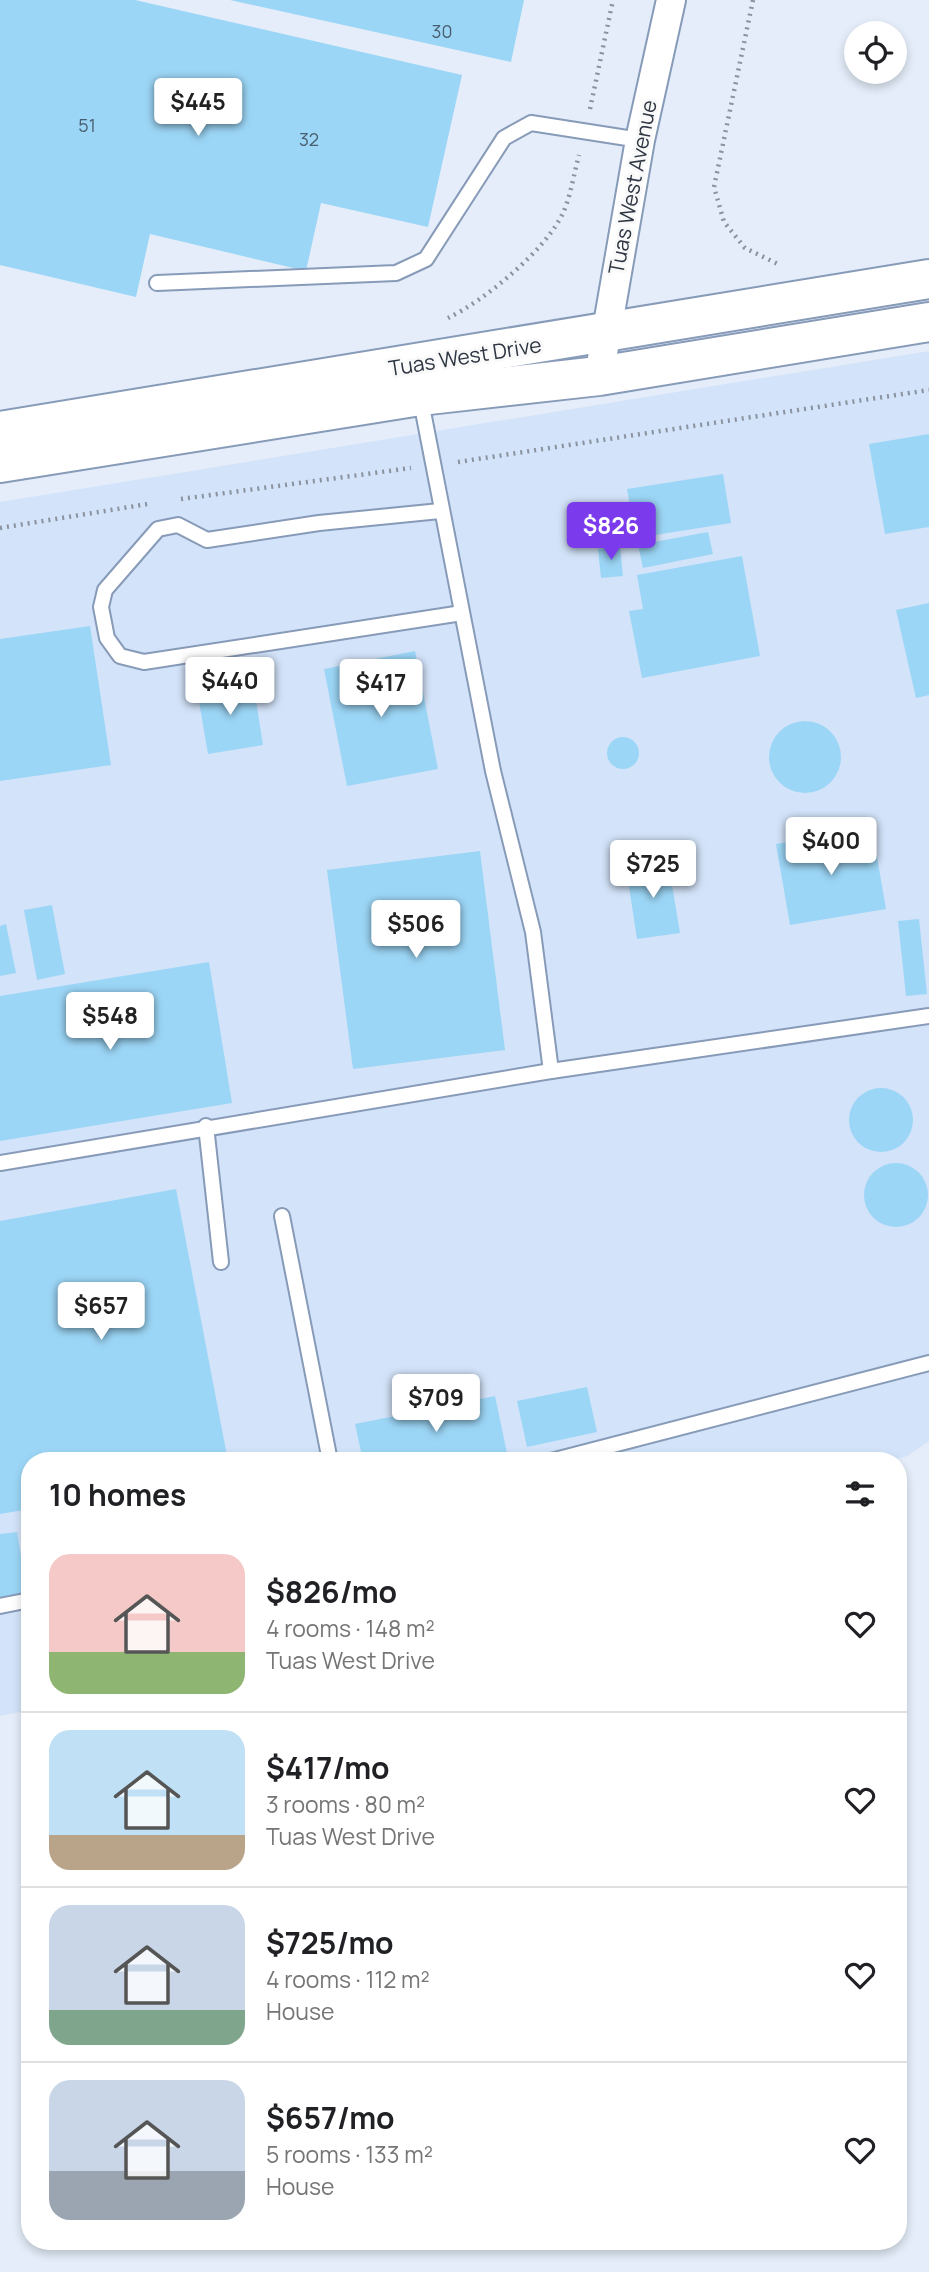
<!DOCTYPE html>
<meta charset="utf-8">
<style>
body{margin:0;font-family:Manrope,sans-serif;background:#f2f2f2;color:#202124;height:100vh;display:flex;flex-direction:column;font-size:26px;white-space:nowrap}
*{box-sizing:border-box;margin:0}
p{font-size:23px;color:#757577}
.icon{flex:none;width:38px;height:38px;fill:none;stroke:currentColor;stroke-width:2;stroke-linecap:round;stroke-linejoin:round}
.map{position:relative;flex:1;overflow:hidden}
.details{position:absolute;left:21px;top:1452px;width:886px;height:798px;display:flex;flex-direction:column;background:#fff;border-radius:28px;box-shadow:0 4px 10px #0003}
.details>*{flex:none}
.tools{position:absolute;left:844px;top:21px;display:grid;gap:14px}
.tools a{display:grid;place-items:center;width:63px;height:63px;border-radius:50%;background:#fff;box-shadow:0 4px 10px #0003;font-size:35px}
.price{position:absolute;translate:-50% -60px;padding:0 16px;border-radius:7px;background:#fff;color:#222;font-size:23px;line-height:46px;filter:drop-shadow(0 2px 4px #0008)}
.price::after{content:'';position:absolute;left:50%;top:42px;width:21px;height:16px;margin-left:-10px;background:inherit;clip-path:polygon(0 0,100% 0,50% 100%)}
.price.current{background:#7c3aed;color:#fff}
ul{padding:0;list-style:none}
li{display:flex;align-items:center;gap:21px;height:175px;padding:0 28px}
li+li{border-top:2px solid #e0e0e0}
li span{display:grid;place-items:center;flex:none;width:196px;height:140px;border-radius:21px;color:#555}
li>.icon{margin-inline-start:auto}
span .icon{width:84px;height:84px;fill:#fffc;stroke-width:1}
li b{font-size:30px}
h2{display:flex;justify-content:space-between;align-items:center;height:84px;padding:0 28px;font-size:30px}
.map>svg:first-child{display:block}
.built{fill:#d3e3f9}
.building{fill:#9cd6f6}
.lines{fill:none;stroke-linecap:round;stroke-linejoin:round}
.lane-casing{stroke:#879bb8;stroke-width:18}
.street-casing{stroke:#879bb8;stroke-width:32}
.secondary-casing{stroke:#879bb8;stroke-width:42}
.path{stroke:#89929e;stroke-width:4.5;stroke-dasharray:2 5;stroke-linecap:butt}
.lane{stroke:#fff;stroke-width:14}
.street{stroke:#fff;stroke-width:28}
.secondary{stroke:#fff;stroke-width:38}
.labels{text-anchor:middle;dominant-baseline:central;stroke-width:6;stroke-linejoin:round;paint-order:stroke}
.number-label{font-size:18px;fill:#495e6f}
.street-label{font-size:21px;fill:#2d3642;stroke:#f9f9f9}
</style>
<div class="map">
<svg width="929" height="2272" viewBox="0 0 929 2272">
<rect width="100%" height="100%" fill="#e4edf9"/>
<polygon class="built" points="929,351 929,1441 907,1456 888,1461 30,1461 30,1710 0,1716 0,502"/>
<g class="building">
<polygon points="0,0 135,0 462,75 428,227 321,203 306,271 150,234 136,297 0,265"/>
<polygon points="230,0 524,0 511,62"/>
<polygon points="929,434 929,527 885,534 869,444"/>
<polygon points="723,474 731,523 636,538 627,489"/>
<polygon points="612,506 618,538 598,542 592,510"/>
<polygon points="708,532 713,554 643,568 638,545"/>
<polygon points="620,547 623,576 601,578 598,549"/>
<polygon points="742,556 760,656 642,678 629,611 643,609 637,575"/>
<polygon points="929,603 929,695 916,698 896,610"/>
<polygon points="90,626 111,765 0,781 0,639"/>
<polygon points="415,651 438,769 347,786 324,669"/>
<polygon points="253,681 263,745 208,754 197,690"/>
<circle cx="805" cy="757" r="36"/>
<circle cx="623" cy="753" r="16"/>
<polygon points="872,828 886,909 790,925 776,844"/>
<polygon points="480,851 505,1050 353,1069 327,870"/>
<polygon points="668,861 680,933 637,939 626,867"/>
<polygon points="52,905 65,974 37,980 24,910"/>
<polygon points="919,919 927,994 906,996 898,921"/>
<polygon points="6,924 16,973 0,976 0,926"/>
<polygon points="209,962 232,1103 0,1141 0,996"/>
<circle cx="881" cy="1120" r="32"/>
<circle cx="896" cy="1195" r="32"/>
<polygon points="176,1189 228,1461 30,1461 30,1509 0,1514 0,1221"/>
<polygon points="587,1387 597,1432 527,1447 517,1401"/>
<polygon points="495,1396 507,1453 469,1461 363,1461 355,1424"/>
<polygon points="17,1532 27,1594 0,1598 0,1534"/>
</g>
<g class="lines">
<g class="lane-casing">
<g id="lane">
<polyline points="157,283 396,273 426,259 504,138 531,123 640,140"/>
<polyline points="420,396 493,771 533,932 551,1071"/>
<polyline points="440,511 319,523 207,540 178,525 158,529 105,590 101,607 107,638 120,656 144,662 462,613"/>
<polyline points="206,1126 221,1262"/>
<polyline points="0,1163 551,1071 929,1016"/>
<polyline points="282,1216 330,1461"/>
<polyline points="551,1461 929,1363"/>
<polyline points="0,1606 30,1600"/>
</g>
</g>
<g class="street-casing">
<polyline id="street" points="599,376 640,140 671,0"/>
</g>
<g class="secondary-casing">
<g id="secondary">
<polyline points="0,431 929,279"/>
<polyline points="0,463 420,396 599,376 929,322"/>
</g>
</g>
<g class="path">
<polyline points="753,0 714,187 724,222 745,248 780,265"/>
<polyline points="590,109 613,0"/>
<path d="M 448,318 C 484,301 546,250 563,213 C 571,195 574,173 579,155"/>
<polyline points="458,462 929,390"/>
<polyline points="181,499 411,468"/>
<polyline points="0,528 148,504"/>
</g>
<use href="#lane" class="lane"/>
<use href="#street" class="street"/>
<use href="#secondary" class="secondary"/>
</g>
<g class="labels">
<g class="number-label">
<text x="442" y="31">30</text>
<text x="87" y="125">51</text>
<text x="309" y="139">32</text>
</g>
<g class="street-label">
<text transform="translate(632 187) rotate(-79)">Tuas West Avenue</text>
<text transform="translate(465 356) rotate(-9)">Tuas West Drive</text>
</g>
</g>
</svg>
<div class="tools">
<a><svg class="icon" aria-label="locate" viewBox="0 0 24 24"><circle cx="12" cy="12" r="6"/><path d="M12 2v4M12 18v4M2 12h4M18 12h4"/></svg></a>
</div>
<b class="price" style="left:198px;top:138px">$445</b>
<b class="price current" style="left:611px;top:562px">$826</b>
<b class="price" style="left:230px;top:717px">$440</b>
<b class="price" style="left:381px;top:719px">$417</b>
<b class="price" style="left:831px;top:877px">$400</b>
<b class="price" style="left:653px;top:900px">$725</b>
<b class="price" style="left:416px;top:960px">$506</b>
<b class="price" style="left:110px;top:1052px">$548</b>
<b class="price" style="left:101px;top:1342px">$657</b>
<b class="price" style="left:436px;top:1434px">$709</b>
<section class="details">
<h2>10 homes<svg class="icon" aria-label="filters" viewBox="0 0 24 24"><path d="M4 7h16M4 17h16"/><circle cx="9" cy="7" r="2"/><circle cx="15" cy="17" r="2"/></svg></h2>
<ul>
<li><span style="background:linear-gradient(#f6c9c9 70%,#8fb573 0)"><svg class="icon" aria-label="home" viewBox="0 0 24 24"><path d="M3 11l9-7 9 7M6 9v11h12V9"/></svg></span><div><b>$826/mo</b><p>4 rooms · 148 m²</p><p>Tuas West Drive</p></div><svg class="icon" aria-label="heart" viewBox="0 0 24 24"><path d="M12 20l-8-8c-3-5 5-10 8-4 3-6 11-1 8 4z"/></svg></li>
<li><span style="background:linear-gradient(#bfe0f5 75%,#b9a48a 0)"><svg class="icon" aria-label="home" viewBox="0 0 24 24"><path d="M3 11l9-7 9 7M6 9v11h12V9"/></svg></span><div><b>$417/mo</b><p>3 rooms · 80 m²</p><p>Tuas West Drive</p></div><svg class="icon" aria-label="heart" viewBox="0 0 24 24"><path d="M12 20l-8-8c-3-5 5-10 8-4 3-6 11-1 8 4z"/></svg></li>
<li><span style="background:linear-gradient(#c9d6e8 75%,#7fa58c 0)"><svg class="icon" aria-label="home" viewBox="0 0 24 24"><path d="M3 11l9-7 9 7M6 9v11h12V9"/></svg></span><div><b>$725/mo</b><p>4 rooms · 112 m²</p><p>House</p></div><svg class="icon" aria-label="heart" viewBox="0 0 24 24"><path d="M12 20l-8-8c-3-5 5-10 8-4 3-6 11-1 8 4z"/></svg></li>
<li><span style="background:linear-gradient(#c9d6e8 65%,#9aa5b1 0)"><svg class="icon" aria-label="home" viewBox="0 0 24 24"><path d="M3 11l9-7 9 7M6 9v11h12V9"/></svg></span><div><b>$657/mo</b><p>5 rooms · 133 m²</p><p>House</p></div><svg class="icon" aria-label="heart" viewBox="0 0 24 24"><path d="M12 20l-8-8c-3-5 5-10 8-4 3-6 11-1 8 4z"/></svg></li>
</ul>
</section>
</div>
